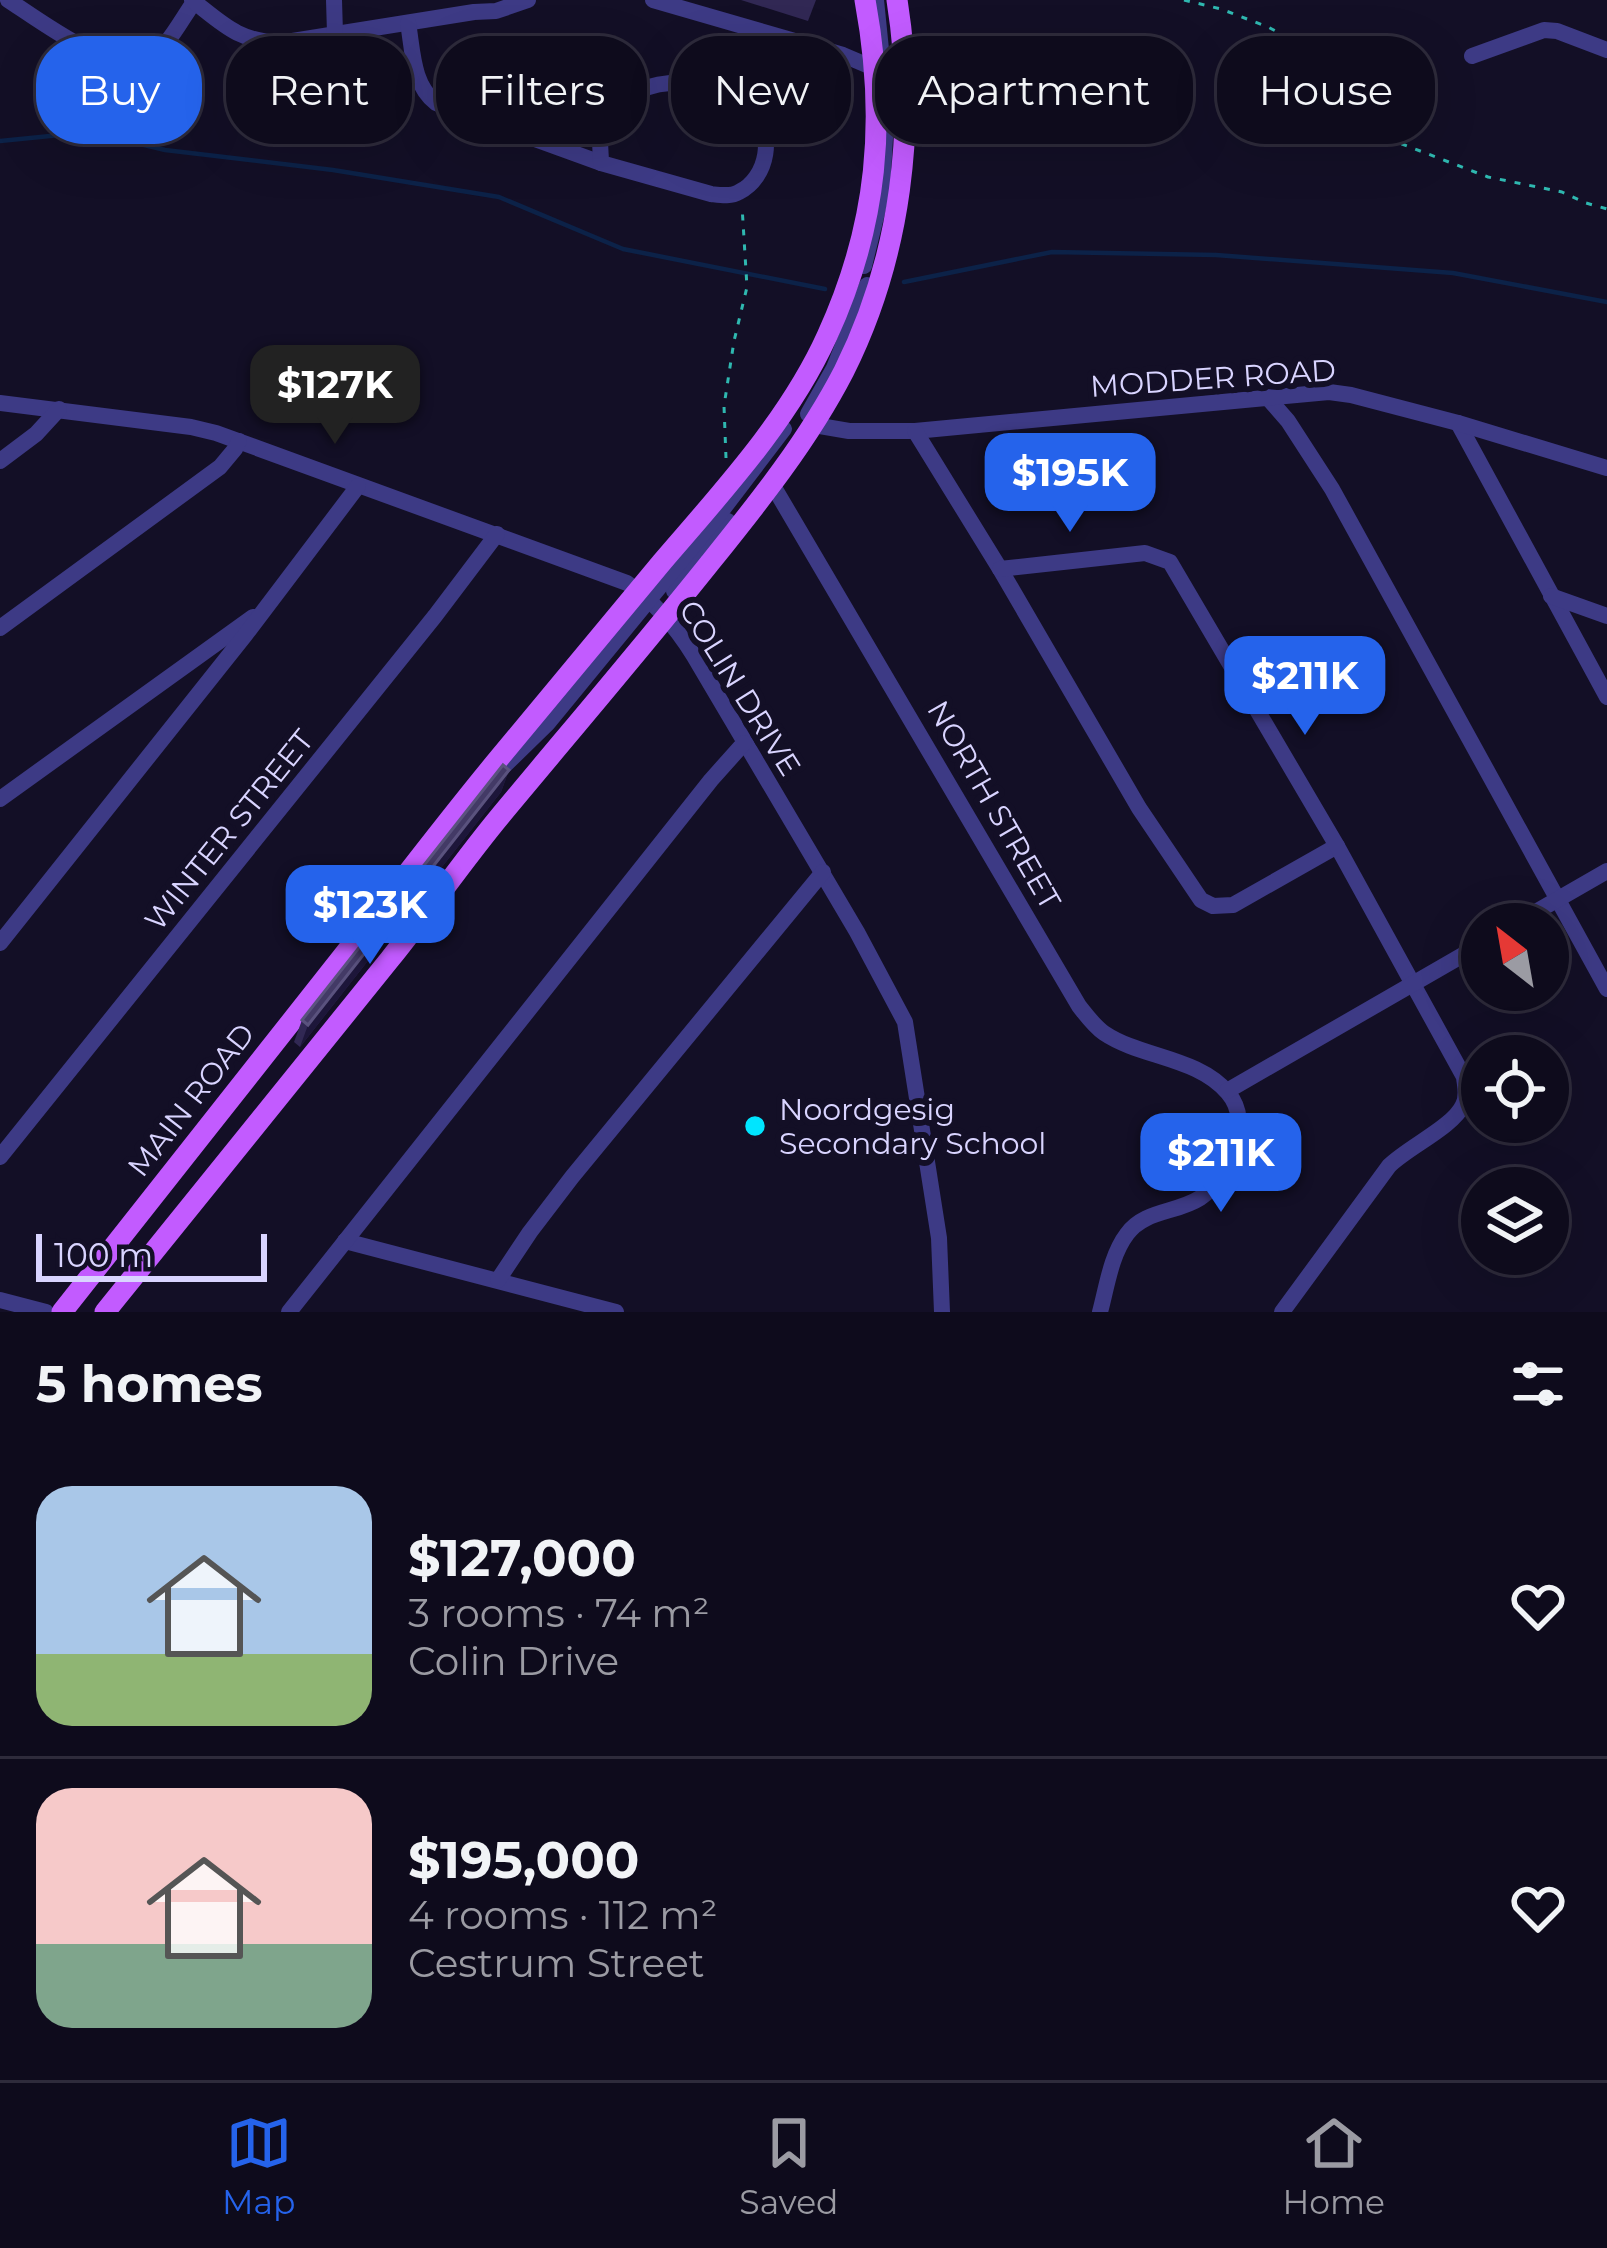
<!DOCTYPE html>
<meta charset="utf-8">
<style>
body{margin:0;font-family:Montserrat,sans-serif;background:#171425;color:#f1f3f6;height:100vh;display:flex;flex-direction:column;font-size:45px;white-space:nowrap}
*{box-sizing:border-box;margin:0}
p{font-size:39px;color:#9b9ba3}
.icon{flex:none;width:66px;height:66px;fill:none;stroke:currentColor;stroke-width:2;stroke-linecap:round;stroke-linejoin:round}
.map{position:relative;height:1312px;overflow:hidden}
.panel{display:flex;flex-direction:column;background:#0e0b1c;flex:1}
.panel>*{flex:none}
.banner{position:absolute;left:36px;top:36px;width:1536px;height:108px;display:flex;gap:24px}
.needle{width:78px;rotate:329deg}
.buttons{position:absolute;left:1461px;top:903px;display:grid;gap:24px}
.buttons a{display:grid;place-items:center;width:108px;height:108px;border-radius:50%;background:#0e0b1c;box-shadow:0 12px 48px #0002,0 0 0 3px #2e2b3b;font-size:60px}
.scale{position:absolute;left:36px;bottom:30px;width:231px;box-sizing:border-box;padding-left:12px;border:6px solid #d9d4ff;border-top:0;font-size:33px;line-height:42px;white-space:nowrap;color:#d9d4ff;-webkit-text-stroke:9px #130f26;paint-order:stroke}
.price{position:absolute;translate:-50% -102px;padding:0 27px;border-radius:24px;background:#2563eb;color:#fff;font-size:39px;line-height:78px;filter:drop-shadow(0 3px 6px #0008)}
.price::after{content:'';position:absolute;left:50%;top:72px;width:36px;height:27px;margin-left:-18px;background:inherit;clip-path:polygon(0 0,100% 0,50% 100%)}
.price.selected{background:#222;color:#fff}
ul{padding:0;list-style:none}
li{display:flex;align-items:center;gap:36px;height:300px;padding:0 36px}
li+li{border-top:3px solid #2e2b3b}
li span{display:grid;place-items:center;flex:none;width:336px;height:240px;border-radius:36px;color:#555}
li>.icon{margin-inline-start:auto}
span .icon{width:144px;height:144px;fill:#fffc;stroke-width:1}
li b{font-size:51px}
h2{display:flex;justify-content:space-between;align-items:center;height:144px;padding:0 36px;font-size:51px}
.pill{padding:0 42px;border-radius:48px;background:#0e0b1c;box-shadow:0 12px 48px #0002,0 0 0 3px #2e2b3b;font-size:42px;line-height:108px}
.pill.selected{background:#2563eb;color:#fff}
.tabs{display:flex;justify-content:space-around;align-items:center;height:168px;border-top:3px solid #2e2b3b;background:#0e0b1c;font-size:33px;color:#9b9ba3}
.tabs a{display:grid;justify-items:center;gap:6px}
.tabs .selected{color:#2563eb}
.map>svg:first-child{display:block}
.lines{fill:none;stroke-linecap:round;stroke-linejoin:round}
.stream{stroke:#0c2248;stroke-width:4.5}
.path{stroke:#2fb8b0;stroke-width:3;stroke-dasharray:6 9;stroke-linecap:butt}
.minor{stroke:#3d3a85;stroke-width:16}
.major{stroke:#c25bff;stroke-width:21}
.wall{fill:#312854}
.shaded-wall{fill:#1d163a}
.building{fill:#433a66;stroke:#5a527e;stroke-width:3}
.poi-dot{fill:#00e5ff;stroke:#130f26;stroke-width:4.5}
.labels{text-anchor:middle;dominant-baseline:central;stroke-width:12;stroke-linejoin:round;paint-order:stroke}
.street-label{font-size:30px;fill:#d9d4ff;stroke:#130f26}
.poi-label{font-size:30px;fill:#d9d4ff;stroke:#130f26;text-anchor:start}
</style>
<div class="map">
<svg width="1607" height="1312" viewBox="0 0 1607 1312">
<rect width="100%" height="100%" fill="#130f26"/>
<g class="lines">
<g class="stream">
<polyline points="0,141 90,132 165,150 333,170 499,197 623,249 825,289"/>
<polyline points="904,282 1052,252 1216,255 1453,273 1607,302"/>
</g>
<g class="path">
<polyline points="1184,0 1221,9 1268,27 1325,57 1347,97 1402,144 1488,177 1562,192 1586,203 1607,209"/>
<polyline points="726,458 724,406 734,341 747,287 742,206"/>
</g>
<g class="minor">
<path d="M 8,0 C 36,18 113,76 145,61 C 166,51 181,20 194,2"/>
<path d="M 192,0 C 224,25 238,41 280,43 L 474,12 L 496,11 L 528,0"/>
<polyline points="334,0 335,33"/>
<polyline points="653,0 843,55 876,69"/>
<polyline points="876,0 885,89"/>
<path d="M 408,23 C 413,51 412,84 436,103 L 601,163"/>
<polyline points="1472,56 1544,30 1557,31 1607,50"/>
<path d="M 670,83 C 695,89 731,94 751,111 C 776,132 768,178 739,192 C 731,197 720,195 711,194 L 601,163 C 601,154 599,141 601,133 C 609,102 641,85 670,83 Z"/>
<polyline points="864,266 882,192 886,120"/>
<polyline points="1267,397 1288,421 1332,489 1607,989"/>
<path d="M 0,403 L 191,427 L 216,433 L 627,583 C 655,602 676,627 694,656 L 857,932 L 905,1022 L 939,1238 L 942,1312"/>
<polyline points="808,414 834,368 867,285"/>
<polyline points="1458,423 1607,697"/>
<polyline points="814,425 849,431 915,431 1329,392 1351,395 1458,423 1607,468"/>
<polyline points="915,431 1000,569 1139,808 1201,900 1213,906 1233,905 1337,846"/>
<polyline points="0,461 36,434 59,409"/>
<path d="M 772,484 L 1079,1006 C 1087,1016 1094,1026 1104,1033 C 1141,1058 1198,1057 1228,1093 C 1254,1123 1230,1178 1200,1198 C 1177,1213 1144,1210 1127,1234 C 1111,1255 1107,1286 1100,1312"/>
<path d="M 1000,569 L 1145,553 L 1170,562 L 1337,846 L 1464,1077 C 1465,1087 1468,1096 1463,1105 C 1453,1127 1408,1147 1389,1166 L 1282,1312"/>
<polyline points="674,591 728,521"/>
<polyline points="1551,596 1607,616"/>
<polyline points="0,628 220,467 235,449 239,441"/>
<polyline points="502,768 548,723 717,517 784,429"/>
<polyline points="0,799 253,617"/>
<polyline points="1515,924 1607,871"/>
<polyline points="0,943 246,634 358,486"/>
<polyline points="1227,1091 1482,944"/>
<polyline points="0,1157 435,616 497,534"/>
<polyline points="345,1241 616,1312"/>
<polyline points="498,1280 530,1232 572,1177 823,872"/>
<polyline points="0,1300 46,1312"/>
<polyline points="289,1312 711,780 744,743"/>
</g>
<g class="major">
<path d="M 62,1312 C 156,1193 249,1075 343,956 C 395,890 446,822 500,757 C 554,692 608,627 662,562 C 722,492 789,420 827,336 C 878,225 887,119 865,0"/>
<path d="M 105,1312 C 200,1194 296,1077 390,959 C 428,912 462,862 501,815 C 570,732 641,649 709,564 C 758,503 808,441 844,371 C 901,257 917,126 897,0"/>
</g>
</g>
<g class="wall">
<polygon points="741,0 816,0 808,21"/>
<polygon points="509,770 501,792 300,1047 294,1042 302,1020"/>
</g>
<polygon class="shaded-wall" points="509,770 501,792 300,1047 308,1025"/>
<polygon class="building" points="503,765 509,770 308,1025 302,1020"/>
<circle class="poi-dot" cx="755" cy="1126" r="12"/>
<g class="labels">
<g class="street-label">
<text transform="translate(1213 378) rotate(-4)">MODDER ROAD</text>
<text transform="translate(740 688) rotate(58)">COLIN DRIVE</text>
<text transform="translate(994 805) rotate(60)">NORTH STREET</text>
<text transform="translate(229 830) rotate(-51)">WINTER STREET</text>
<text transform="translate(191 1100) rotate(-52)">MAIN ROAD</text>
</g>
<g class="poi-label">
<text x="779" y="1109">Noordgesig<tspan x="779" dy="34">Secondary School</tspan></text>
</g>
</g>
</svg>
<div class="buttons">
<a><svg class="needle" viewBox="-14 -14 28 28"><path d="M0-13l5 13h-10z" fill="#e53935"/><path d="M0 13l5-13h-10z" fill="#9b9ba3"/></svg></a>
<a><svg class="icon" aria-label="locate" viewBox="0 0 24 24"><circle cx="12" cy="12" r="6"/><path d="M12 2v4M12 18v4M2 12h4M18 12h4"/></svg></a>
<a><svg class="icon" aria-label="layers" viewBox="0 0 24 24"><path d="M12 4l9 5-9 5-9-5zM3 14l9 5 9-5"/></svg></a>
</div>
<div class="scale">100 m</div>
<b class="price selected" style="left:335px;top:447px">$127K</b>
<b class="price" style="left:1070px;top:535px">$195K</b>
<b class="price" style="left:1305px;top:738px">$211K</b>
<b class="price" style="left:370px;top:967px">$123K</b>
<b class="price" style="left:1221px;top:1215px">$211K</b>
<div class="banner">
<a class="pill selected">Buy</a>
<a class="pill">Rent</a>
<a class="pill">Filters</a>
<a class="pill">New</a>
<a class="pill">Apartment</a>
<a class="pill">House</a>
</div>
</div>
<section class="panel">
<h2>5 homes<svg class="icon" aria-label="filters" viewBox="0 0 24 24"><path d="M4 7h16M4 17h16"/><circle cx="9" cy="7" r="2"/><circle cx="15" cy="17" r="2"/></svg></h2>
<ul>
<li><span style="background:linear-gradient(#a9c7e8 70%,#8fb573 0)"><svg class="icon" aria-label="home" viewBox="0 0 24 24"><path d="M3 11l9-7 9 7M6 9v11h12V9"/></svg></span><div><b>$127,000</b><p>3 rooms · 74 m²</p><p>Colin Drive</p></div><svg class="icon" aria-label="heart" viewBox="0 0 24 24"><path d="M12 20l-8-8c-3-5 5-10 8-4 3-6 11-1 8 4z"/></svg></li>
<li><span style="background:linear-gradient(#f6c9c9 65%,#7fa58c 0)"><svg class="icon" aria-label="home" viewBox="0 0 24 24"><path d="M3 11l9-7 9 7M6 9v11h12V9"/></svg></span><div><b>$195,000</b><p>4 rooms · 112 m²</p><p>Cestrum Street</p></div><svg class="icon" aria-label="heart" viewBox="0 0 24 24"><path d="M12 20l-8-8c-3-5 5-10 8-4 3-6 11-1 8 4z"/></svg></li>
</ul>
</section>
<nav class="tabs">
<a class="selected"><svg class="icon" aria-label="map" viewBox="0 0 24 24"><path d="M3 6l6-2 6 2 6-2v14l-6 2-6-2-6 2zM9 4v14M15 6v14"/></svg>Map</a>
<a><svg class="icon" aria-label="saved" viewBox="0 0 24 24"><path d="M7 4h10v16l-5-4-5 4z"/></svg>Saved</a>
<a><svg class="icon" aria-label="home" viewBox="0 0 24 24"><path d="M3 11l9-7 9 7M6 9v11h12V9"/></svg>Home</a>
</nav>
